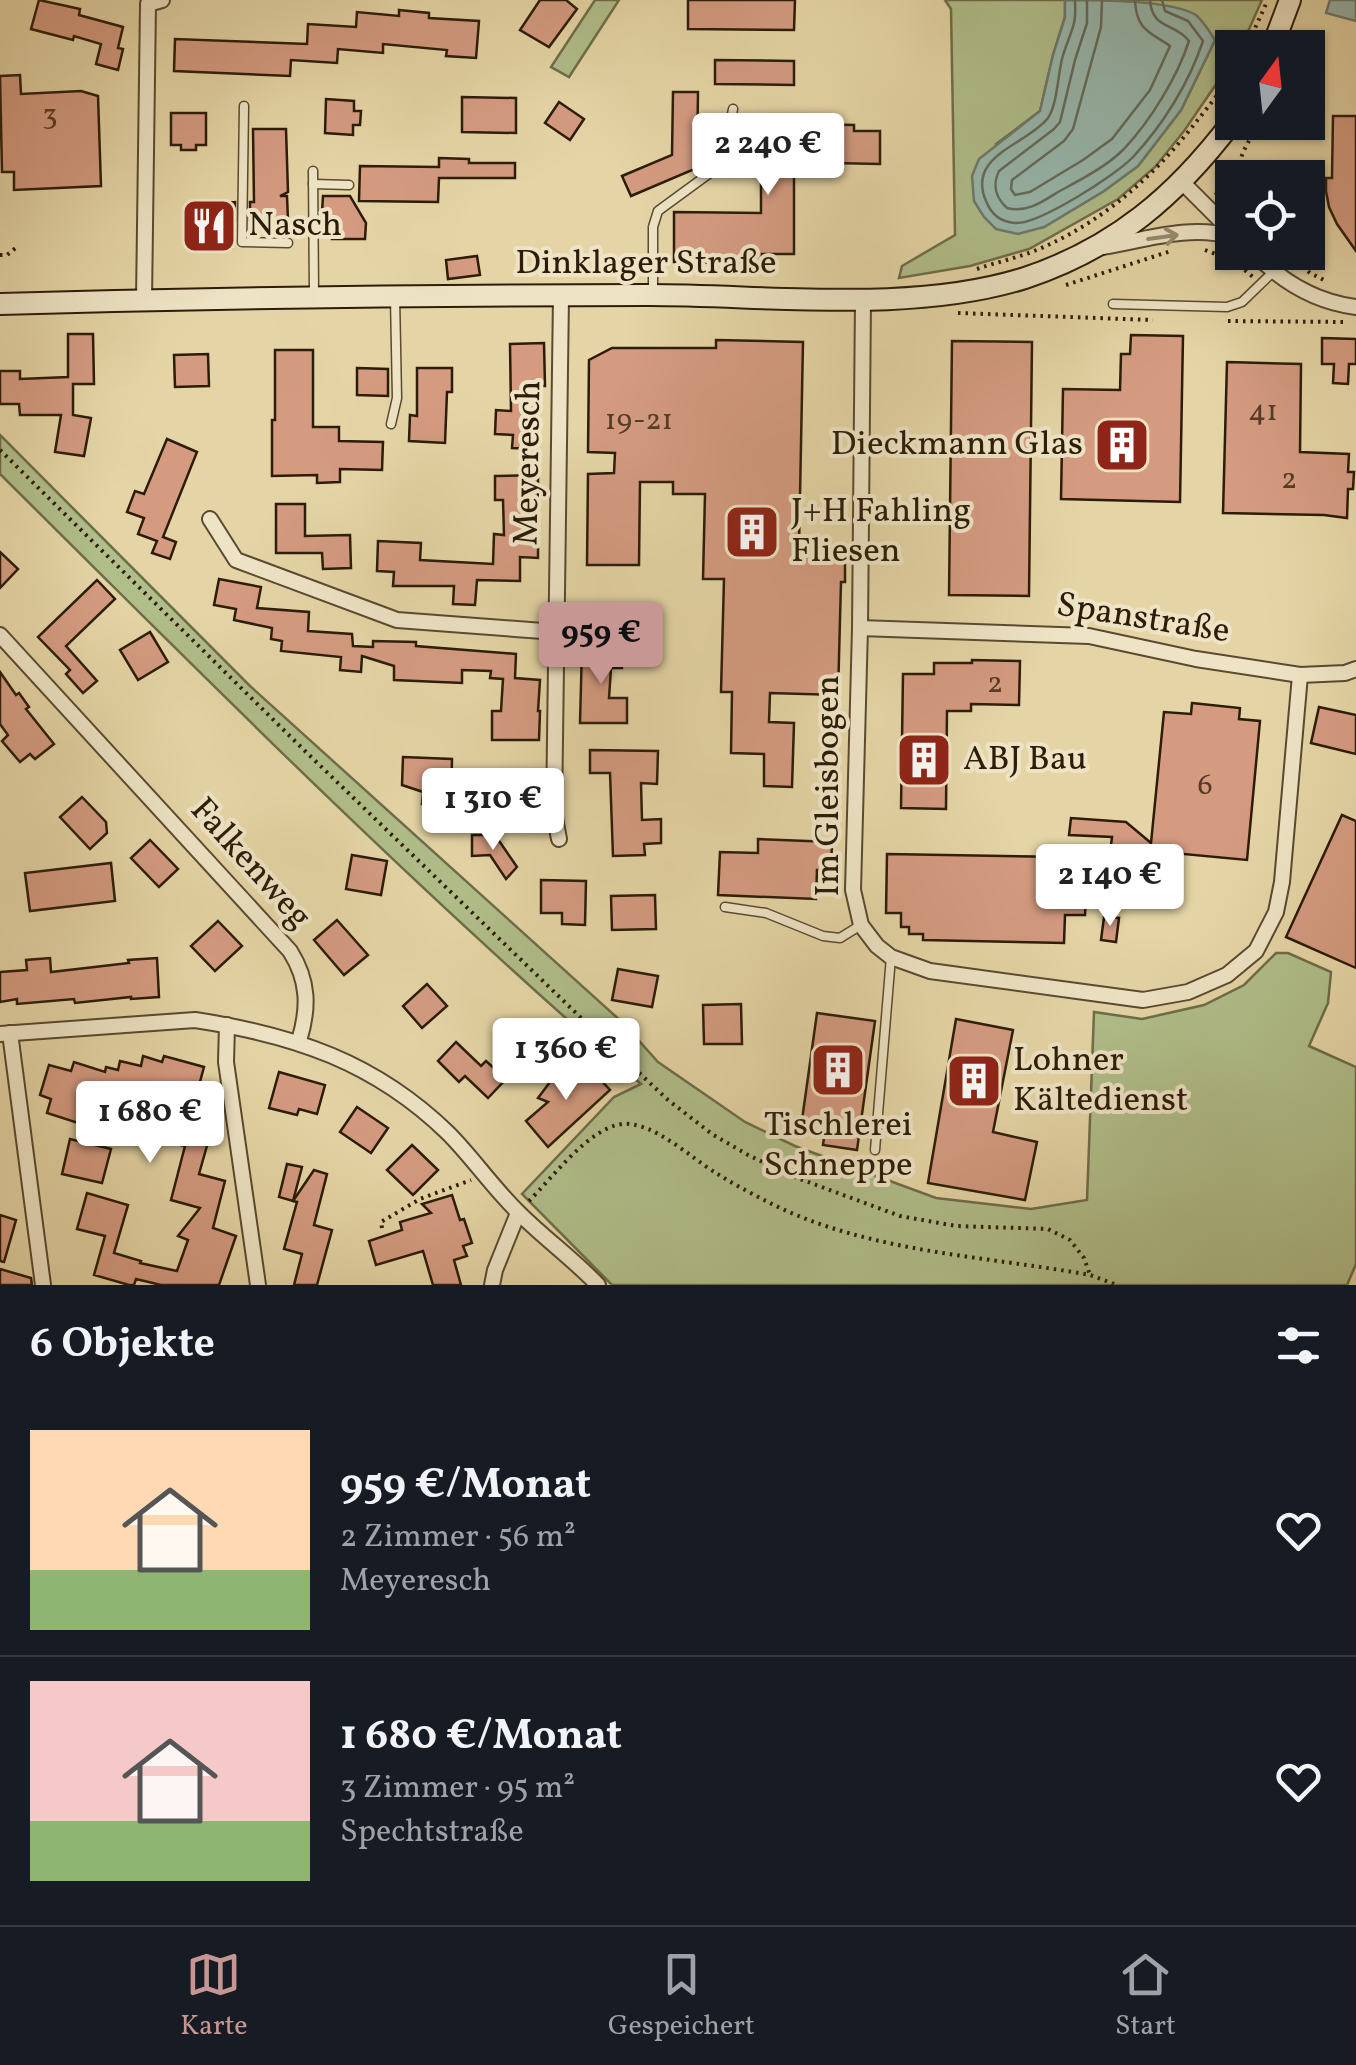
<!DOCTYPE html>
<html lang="de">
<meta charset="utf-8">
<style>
body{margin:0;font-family:Vollkorn,serif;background:#20242c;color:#f1f3f6;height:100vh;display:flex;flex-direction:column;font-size:38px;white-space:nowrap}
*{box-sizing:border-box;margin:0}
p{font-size:32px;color:#9ea1a6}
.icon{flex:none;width:55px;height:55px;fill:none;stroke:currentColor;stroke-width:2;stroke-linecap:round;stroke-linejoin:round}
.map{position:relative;height:1285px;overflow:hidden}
.panel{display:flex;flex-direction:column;background:#171b24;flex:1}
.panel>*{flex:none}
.needle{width:65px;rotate:15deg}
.buttons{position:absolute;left:1215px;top:30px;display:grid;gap:20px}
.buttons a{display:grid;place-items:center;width:110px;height:110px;border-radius:0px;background:#171b24;box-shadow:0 2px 8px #0004;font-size:50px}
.price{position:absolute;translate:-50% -85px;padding:0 22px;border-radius:10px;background:#fff;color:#222;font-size:32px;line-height:65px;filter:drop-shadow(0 2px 5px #0008)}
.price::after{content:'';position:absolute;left:50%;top:60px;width:30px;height:22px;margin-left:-15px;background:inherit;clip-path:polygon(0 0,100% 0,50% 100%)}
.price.on{background:#c59692;color:#111}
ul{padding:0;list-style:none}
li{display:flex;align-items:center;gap:30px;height:250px;padding:0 30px}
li+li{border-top:2px solid #363941}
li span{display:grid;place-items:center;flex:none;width:280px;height:200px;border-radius:0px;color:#555}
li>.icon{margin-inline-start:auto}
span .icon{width:120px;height:120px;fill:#fffc;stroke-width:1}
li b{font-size:42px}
h2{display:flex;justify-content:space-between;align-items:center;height:120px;padding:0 30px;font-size:42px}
.dock{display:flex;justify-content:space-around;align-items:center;height:140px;border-top:2px solid #363941;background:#171b24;font-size:28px;color:#9ea1a6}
.dock a{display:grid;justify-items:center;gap:5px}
.dock .on{color:#c59692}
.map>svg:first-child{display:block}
.green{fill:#b0be8a;stroke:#6e6d49;stroke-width:2.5}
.water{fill:#97b8ae;stroke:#6c7a6c;stroke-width:2.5}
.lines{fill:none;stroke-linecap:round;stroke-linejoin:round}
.shore{stroke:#626a5b;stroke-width:2.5}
.building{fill:#d49b81;stroke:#2c1c08;stroke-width:2.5}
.service-casing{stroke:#5a4a30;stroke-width:11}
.minor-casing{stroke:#5a4a30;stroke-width:18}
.secondary-casing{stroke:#2c1c08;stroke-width:24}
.path{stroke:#2c1c08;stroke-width:4;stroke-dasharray:2.5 5;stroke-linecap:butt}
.service{stroke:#eee4c5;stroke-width:8}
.minor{stroke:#eee4c5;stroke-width:14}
.secondary{stroke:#eee4c5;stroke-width:20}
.oneway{stroke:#978a70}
.labels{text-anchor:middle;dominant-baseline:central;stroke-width:8;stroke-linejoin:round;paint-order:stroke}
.number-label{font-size:30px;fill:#563c26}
.poi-label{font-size:35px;fill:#2c1c08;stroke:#eee4c5;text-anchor:start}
.street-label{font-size:35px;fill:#2c1c08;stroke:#eee4c5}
</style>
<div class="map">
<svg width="1356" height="1285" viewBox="0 0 1356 1285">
<rect width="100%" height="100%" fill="#e5d5a6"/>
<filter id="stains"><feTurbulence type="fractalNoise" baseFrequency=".002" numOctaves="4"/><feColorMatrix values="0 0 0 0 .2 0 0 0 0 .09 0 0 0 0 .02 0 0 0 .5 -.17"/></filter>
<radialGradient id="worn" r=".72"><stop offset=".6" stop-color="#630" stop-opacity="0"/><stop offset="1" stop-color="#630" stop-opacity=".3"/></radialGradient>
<g class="green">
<polygon points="595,0 619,0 569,77 551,67"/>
<polygon points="945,0 1065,0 1065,17 1053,55 1040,111 996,144 1044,227 1104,191 1138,166 1181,110 1215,40 1124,0 1262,0 1241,47 1232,48 1232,61 1184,131 1155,167 1118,199 1029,249 970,266 899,278 902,266 955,235 951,9"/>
<path d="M 0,435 L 250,686 L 623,1023 L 658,1062 L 745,1122 L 795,1146 L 936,1198 L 1031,1209 L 1087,1200 L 1094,1012 L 1142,1019 L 1204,1005 L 1244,985 L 1276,953 L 1288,953 L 1331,972 L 1328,1003 L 1309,1046 L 1356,1067 L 1356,1264 L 1347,1285 L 612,1285 L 522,1194 L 614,1097 L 641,1084 C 417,891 209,682 0,474 Z"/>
</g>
<g class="water">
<path d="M 1065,0 C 1097,0 1172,0 1196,15 C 1204,22 1209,31 1215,40 L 1181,110 L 1138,166 L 1104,191 L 1044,227 L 1018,234 L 996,229 L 984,217 L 974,201 L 972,176 L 979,159 L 1040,111 L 1053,55 L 1065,17 Z"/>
<polygon points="1330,0 1356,0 1356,21 1326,13"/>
</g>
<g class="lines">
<g class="shore">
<path d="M 1075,0 C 1075,8 1076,15 1074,23 C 1071,35 1065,47 1062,59 C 1058,75 1057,105 1048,118 C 1027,145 966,155 986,201 C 991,214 1001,222 1015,223 C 1038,225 1116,175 1133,157 C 1163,125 1189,83 1203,41 L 1188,21 L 1165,11 L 1162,0"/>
<path d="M 1087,0 L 1087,23 L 1075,60 L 1060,122 L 1054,129 L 999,171 C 992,185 996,198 1007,208 C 1027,213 1042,202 1058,192 C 1080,180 1106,167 1124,149 C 1150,121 1177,78 1189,41 C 1174,22 1152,30 1150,0"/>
<path d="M 1102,0 L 1101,27 L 1073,129 L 1064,141 L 1012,180 L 1011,189 L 1015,195 L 1030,192 L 1083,160 L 1112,139 L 1150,90 L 1170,46 C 1150,32 1136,30 1135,0"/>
</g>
</g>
<g class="building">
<polygon points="39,0 80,9 79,15 123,27 118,48 123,49 118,70 96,64 101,44 74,36 73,40 31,29"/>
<polygon points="540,0 566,0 577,9 549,47 520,30"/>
<polygon points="688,0 795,0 794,30 688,29"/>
<polygon points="399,10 429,13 429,18 479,21 476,58 446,56 447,50 383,44 383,53 338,49 337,63 291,60 290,76 174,71 175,39 307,44 308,24 356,27 357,12 399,16"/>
<polygon points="715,60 794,61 794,85 715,84"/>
<polygon points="20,75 21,94 81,91 98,96 101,186 14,190 14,172 2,172 0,76"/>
<polygon points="673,92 698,92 697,168 631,196 622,176 672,155"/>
<polygon points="462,97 516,98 516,133 462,132"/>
<polygon points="326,99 354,101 354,111 361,111 360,125 353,125 353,135 325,133"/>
<polygon points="559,102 584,119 570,140 545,123"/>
<polygon points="171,113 206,113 206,145 196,145 196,150 181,150 181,145 171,145"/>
<polygon points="1333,116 1356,116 1356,251 1337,224 1329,207 1326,191 1326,178 1332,178"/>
<polygon points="761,123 854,125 854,131 880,131 880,164 833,163 833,144 794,144 794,254 762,254 762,263 674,262 674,212 761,213"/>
<polygon points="253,129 286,129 288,192 280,196 287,196 288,220 250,220 250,202 254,202"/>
<polygon points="439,158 469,159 469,163 515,163 515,178 439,178 438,202 359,201 360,166 439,167"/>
<polygon points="323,196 350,196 366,223 365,239 332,239 332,228 321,228"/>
<polygon points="235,202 235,221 232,221 232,248 189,247 188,206"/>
<polygon points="477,256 480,275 448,279 446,260"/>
<polygon points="68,334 93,334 94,384 73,384 73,415 91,418 84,456 55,452 61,415 20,415 19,404 0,404 0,371 20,371 20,379 68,377"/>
<polygon points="1131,335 1183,336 1180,502 1061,499 1063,389 1120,390 1121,354 1130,354"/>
<polygon points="1322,338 1356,339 1356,364 1349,364 1348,384 1333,383 1334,364 1322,364"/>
<polygon points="716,340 803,342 799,547 845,548 845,582 841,582 838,695 770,693 769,722 794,723 792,787 764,786 764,754 731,753 732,692 721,692 724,579 703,579 705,494 673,494 673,482 640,482 639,565 587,565 588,474 614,473 615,453 588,452 589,360 612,348 716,348"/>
<polygon points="952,341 1032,342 1029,596 949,595"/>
<polygon points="544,343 545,386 539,386 536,449 512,448 513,435 495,434 496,410 511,411 510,344"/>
<polygon points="275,350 313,350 313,427 339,427 339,441 383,442 382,470 340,469 340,482 317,483 317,475 272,476 272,420 275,420"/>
<polygon points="208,354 209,386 175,387 174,355"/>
<polygon points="1227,362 1301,364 1300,452 1349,454 1348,472 1354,472 1353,489 1348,489 1347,518 1324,515 1223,513"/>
<polygon points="357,368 388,369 388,396 357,395"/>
<polygon points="417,368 452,368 452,392 447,392 445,443 409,441 410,415 417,416"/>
<polygon points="167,439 197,452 163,537 176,542 170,559 152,553 157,541 138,534 144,518 127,512 135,491 144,494"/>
<polygon points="538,475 538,558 520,557 520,581 477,580 475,605 453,604 454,586 393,586 394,572 377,571 378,541 421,543 420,560 493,564 494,534 504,535 503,500 495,500 495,476"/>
<polygon points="276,504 305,504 305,536 350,535 351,568 323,569 322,553 276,553"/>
<polygon points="0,552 18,569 0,588"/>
<polygon points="219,579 261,587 257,608 309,612 308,631 352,634 353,646 373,647 373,641 416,642 416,646 516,654 515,678 540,680 538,711 540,711 539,740 492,740 492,711 501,711 503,679 490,678 491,671 462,670 462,683 394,680 394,666 362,656 361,672 340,670 341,657 281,651 282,641 271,639 272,628 234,620 236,609 214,605"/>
<polygon points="97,580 115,599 66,646 97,681 83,693 66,674 70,670 38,637"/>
<polygon points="150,632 168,662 138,680 120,650"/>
<polygon points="582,647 623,649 622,668 611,668 609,698 627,698 627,723 580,723"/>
<polygon points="972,660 1020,661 1019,705 971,704 971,711 947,711 946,809 901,808 903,674 934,674 934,663 972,663"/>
<polygon points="0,672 16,695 19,693 29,707 26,709 54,744 35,759 30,754 20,762 2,741 8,735 0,724"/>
<polygon points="1192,703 1240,708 1239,719 1260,721 1247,860 1131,849 1128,880 1107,878 1112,837 1069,835 1071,818 1126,822 1151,843 1164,712 1191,714"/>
<polygon points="1319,707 1356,715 1356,754 1311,743"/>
<polygon points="590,750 658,751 657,784 641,783 642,820 661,819 661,843 644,844 645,855 613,856 610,773 590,773"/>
<polygon points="403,757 452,759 451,805 422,804 423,792 402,785"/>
<polygon points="483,783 526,783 526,821 501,820 501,800 483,800"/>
<polygon points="82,797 106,822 107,833 90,849 60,817"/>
<polygon points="1342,815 1356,821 1356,968 1286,937"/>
<polygon points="472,835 495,835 517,867 506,879 490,855 472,856"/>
<polygon points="758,839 832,842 831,870 817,870 816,899 718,895 720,852 758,853"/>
<polygon points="150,840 178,869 159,887 131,858"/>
<polygon points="887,854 1068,857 1068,896 1086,896 1085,915 1065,915 1064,943 923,940 923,934 909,934 909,927 901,927 901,913 886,913"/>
<polygon points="352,855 387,861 381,895 346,889"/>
<polygon points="111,863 115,901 30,911 25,873"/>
<polygon points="541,880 586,881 585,925 562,924 562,913 541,913"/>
<polygon points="655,895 656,929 612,930 611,896"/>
<polygon points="1104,917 1119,918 1116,942 1101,940"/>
<polygon points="337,920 368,955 344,975 314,940"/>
<polygon points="218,921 242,946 215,971 191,946"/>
<polygon points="50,958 51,972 129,963 128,960 157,958 159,997 131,999 131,997 75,1003 74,999 17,1004 17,999 0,1002 0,972 27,970 26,960"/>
<polygon points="618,969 658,976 652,1007 612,1000"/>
<polygon points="427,984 447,1006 422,1028 403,1006"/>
<polygon points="741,1004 742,1044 704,1044 703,1005"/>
<polygon points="817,1013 875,1021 857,1150 823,1145 826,1123 802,1120"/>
<polygon points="956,1019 1013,1030 993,1132 1037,1142 1025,1200 928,1183"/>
<polygon points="456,1042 481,1066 486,1061 506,1079 488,1098 465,1076 459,1082 438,1061"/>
<polygon points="143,1056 162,1062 164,1056 204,1067 191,1115 214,1121 199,1174 225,1181 213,1228 236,1236 219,1285 161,1285 136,1279 134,1285 129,1285 94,1275 105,1236 77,1229 87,1193 128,1205 114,1253 141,1261 140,1263 177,1271 188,1240 178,1236 200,1208 171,1200 185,1146 181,1145 185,1132 161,1125 170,1093 140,1085 138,1094 134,1093 130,1111 111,1106 108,1117 82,1110 78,1123 47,1113 51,1099 40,1095 49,1065 71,1071 74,1062 105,1072 106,1067 118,1070 120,1061 141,1066"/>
<polygon points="586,1064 610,1090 548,1147 526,1121 548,1102 538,1098 553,1078 564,1073 568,1081"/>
<polygon points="279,1072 325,1085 317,1114 299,1109 297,1115 269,1108"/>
<polygon points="357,1107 388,1128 371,1153 340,1132"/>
<polygon points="70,1139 111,1149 102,1183 62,1174"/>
<polygon points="412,1145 438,1170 413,1195 387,1170"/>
<polygon points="287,1164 302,1167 293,1201 279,1197"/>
<polygon points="314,1170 327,1174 314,1225 332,1230 317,1285 294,1285 302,1254 284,1249 297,1202 293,1201"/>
<polygon points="452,1195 460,1220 464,1219 472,1243 463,1246 467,1256 454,1260 461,1285 433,1285 423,1251 376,1265 369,1241 402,1230 400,1222 431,1213 422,1204"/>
<polygon points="0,1215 16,1220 4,1262 0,1261"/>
<polygon points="0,1269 31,1278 32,1285 0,1285"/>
</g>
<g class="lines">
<g class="service-casing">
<g id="service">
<polyline points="244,106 242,242 288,243"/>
<polyline points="313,171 314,295"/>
<polyline points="313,184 349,185"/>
<polyline points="653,291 653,227 658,211 714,170 723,161 733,109"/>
<polyline points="1113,304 1227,307 1242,302 1273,272"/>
<polyline points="391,424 397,398 395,297"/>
<polyline points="725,907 766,913 823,936 840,938 861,925"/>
<polyline points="875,1150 891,957"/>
</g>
</g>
<g class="minor-casing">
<g id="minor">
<polyline points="1183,183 1232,232"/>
<path d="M 1103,247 C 1144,240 1192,224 1232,237"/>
<path d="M 1253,252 C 1281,281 1316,302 1356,307"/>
<polyline points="863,299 860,628 853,890 861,925 877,946 891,957 930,971 1143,1000 1188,992 1227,975 1256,951 1276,912 1282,882 1300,675"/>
<polyline points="144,300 148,4 162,0"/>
<polyline points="210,519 236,560 397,620 556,632"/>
<polyline points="860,628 1089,636 1196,659 1300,675 1345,673 1356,669"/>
<path d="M 0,635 L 290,951 C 309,981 309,1008 299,1041"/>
<polyline points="559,839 554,813 561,296"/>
<polyline points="227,1025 226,1062 258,1285"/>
<polyline points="10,1033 43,1285"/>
<path d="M 0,1034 L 195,1020 C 294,1035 375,1062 448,1133 C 473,1158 493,1188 519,1213 C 544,1238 573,1259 598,1285"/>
<polyline points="492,1285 495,1270 518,1213"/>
</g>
</g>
<g class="secondary-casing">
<g id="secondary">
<polyline points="1272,48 1290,0"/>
<path d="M 0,304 C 216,298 433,295 649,295 C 768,295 911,314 1025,278 C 1115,248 1176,196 1232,122"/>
</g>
</g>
<g class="path">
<polyline points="1246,48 1266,4"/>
<polyline points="1222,164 1235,171"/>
<polyline points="1235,178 1243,152 1259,122"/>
<polyline points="1215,195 1232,185"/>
<polyline points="1205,250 1234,261 1253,277"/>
<polyline points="1285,252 1310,273 1324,280"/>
<polyline points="0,255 7,255 18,246"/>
<path d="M 977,269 C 994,263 1012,259 1029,253 C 1097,227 1152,179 1196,122 C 1209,106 1222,90 1232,72"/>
<polyline points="1066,285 1171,251"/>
<polyline points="958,313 1153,320"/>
<polyline points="1228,321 1343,322"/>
<polyline points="0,450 306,752 605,1041 668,1100 712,1134 748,1155 792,1176 900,1216 956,1226 1048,1229 1070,1240 1084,1258 1090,1275"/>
<path d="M 529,1201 C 552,1178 589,1128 622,1124 C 653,1121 691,1158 716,1173 C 735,1185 756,1196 776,1206 C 874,1253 986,1256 1090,1275 L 1117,1285"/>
<polyline points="382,1228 381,1222 420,1199 471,1180"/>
</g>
<use href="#service" class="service"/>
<use href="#minor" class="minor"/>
<use href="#secondary" class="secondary"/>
</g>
<defs><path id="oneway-shaft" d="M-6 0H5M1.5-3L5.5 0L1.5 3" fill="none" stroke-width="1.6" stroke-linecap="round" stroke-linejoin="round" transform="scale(2.5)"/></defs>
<use class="oneway" href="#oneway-shaft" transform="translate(1163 237) rotate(-8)"/>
<defs>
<g id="restaurant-square" transform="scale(2.875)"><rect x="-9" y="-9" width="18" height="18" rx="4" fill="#8f2418" stroke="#eee4c5"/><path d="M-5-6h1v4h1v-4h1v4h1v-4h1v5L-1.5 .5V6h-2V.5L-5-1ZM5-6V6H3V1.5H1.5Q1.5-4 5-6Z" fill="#fff"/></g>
<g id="building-square" transform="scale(2.875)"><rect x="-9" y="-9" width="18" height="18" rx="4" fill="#8f2418" stroke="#eee4c5"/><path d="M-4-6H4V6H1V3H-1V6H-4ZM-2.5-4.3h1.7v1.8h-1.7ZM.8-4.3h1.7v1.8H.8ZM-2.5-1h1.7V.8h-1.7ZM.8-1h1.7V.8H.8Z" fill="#fff"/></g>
</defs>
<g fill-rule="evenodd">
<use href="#restaurant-square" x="209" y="226"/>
<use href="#building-square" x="1122" y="445"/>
<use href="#building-square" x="752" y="532"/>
<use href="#building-square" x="924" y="760"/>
<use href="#building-square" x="838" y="1070"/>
<use href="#building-square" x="974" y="1081"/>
</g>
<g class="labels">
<g class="number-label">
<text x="50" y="116">3</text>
<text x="1263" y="412">41</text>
<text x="639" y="421">19-21</text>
<text x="1289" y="480">2</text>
<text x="995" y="684">2</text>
<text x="1205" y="786">6</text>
</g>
<g class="poi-label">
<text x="248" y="226">Nasch</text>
<text x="1083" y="445" text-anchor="end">Dieckmann Glas</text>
<text x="791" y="512">J+H Fahling<tspan x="791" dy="40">Fliesen</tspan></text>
<text x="963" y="760">ABJ Bau</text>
<text x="1013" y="1061">Lohner<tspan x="1013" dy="40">Kältedienst</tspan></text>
<text x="838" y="1126" text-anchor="middle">Tischlerei<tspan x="838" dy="40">Schneppe</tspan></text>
</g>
<g class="street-label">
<text x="646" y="264">Dinklager Straße</text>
<text transform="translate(529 463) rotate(-89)">Meyeresch</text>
<text transform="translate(1143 619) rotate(9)">Spanstraße</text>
<text transform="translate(829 786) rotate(-90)">Im Gleisbogen</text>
<text transform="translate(250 864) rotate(48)">Falkenweg</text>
</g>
</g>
<rect width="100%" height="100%" filter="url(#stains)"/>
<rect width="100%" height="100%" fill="url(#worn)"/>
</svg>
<div class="buttons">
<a><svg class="needle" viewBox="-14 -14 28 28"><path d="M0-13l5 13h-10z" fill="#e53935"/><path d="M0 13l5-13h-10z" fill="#9ea1a6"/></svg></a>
<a><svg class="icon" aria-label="locate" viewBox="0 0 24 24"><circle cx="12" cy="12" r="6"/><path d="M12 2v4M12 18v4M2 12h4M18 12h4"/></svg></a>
</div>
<b class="price" style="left:768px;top:198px">2 240 €</b>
<b class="price on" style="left:601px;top:687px">959 €</b>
<b class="price" style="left:493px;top:853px">1 310 €</b>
<b class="price" style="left:1110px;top:929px">2 140 €</b>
<b class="price" style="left:566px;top:1103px">1 360 €</b>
<b class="price" style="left:150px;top:1166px">1 680 €</b>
</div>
<section class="panel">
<h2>6 Objekte<svg class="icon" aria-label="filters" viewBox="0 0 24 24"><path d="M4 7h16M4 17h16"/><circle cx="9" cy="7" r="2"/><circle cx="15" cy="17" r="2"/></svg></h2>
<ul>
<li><span style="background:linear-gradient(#ffd9b3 70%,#8fb573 0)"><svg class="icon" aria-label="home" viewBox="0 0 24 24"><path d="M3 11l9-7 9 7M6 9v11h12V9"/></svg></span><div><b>959 €/Monat</b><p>2 Zimmer · 56 m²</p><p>Meyeresch</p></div><svg class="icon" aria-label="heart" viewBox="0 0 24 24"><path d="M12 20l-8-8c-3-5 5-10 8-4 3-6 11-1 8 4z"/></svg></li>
<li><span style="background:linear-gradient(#f6c9c9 70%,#8fb573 0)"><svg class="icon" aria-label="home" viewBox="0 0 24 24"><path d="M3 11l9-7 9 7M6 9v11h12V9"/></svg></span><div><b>1 680 €/Monat</b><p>3 Zimmer · 95 m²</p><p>Spechtstraße</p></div><svg class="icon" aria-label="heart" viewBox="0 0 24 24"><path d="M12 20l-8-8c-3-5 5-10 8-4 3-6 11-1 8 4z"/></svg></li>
</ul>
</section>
<nav class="dock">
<a class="on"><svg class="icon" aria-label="map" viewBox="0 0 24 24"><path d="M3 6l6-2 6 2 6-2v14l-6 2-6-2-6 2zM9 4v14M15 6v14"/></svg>Karte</a>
<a><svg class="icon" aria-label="saved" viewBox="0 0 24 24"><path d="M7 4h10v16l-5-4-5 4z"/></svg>Gespeichert</a>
<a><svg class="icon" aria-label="home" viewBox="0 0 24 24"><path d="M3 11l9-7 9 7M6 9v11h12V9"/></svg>Start</a>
</nav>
